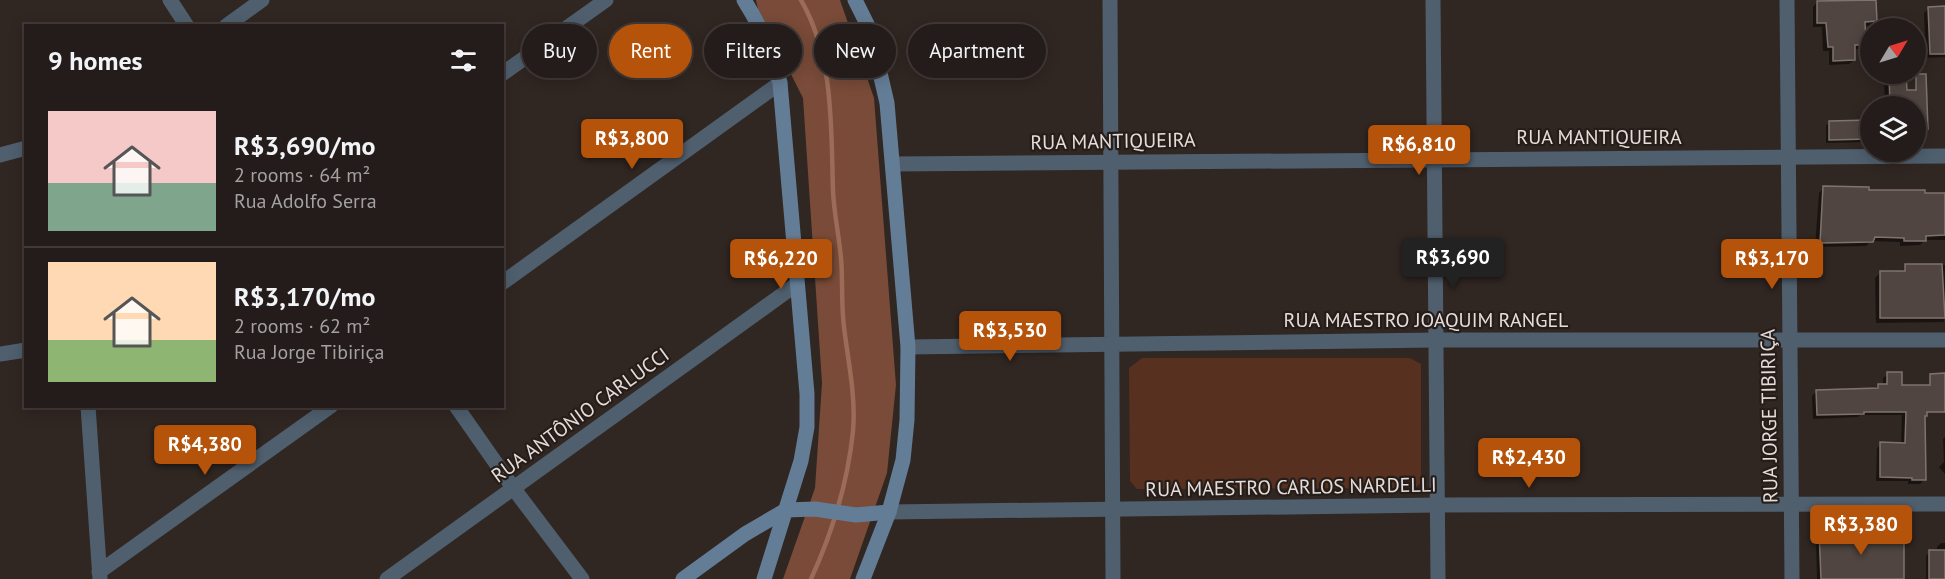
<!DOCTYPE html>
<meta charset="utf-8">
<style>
body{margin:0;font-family:"PT Sans",sans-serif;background:#302927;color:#f1f3f6;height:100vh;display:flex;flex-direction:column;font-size:22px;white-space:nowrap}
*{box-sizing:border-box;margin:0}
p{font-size:20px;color:#a3a1a2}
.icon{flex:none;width:33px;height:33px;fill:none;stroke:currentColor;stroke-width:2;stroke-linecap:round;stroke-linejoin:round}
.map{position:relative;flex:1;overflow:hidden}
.panel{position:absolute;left:24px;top:24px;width:480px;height:384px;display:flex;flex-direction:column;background:#241c1a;border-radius:0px;box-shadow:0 3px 15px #0003,0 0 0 2px #413a39}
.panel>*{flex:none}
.top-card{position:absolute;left:522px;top:24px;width:570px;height:54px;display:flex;gap:12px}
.needle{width:39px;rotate:52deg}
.fabs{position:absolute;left:1860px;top:18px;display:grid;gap:12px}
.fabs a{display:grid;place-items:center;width:66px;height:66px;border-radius:50%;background:#241c1a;box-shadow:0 3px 15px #0003,0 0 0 2px #413a39;font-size:30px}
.price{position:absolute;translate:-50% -51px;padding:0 14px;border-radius:6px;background:#b45309;color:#fff;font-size:20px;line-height:39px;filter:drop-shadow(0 2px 3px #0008)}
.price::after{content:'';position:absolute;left:50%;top:36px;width:18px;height:14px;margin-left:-9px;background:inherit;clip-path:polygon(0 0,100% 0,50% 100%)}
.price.on{background:#222;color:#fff}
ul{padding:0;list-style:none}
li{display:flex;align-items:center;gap:18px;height:150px;padding:0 24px}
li+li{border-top:2px solid #413a39}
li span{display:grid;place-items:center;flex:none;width:168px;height:120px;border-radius:0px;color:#555}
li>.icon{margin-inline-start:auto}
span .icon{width:72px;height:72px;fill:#fffc;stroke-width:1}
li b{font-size:26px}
h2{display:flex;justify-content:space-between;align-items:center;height:72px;padding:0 24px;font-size:26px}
.pill{padding:0 21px;border-radius:27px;background:#241c1a;box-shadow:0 3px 15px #0003,0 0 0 2px #413a39;font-size:21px;line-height:54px}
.pill.on{background:#b45309;color:#fff}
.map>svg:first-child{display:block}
.green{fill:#583020}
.forest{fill:#794b38}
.shadow{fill:#0007}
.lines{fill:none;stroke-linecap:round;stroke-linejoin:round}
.stream{stroke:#9d6c58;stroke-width:4.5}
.building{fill:#504540;stroke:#80736f;stroke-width:1.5}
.street{stroke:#4f5f6e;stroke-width:15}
.secondary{stroke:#647d96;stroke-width:15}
.labels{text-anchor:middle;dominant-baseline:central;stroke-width:4.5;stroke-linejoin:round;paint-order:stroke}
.street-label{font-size:20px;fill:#e4dddb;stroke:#261d19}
</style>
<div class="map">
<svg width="1945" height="579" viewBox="0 0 1945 579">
<rect width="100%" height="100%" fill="#302622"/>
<polygon class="green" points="1142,358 1410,358 1421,364 1421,483 1415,488 1137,489 1130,481 1129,368"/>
<polygon class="forest" points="756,0 840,0 874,98 896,385 887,473 850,579 783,579 815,488 822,383 803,98 758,9"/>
<g class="shadow">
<polygon points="1817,2 1875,21 1871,26 1864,26 1865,44 1860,49 1853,49 1854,60 1849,64 1829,65 1829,51 1823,51 1822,27 1813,27 1813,7"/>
<polygon points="1929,8 1945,8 1945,57 1926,58 1924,13"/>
<polygon points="1889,74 1905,74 1906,92 1925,91 1927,128 1921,134 1916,134 1916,106 1885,106 1884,79"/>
<polygon points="1870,121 1870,142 1826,143 1826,126 1829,122"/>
<polygon points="1824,188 1923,195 1945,194 1945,240 1925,240 1920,245 1900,246 1900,242 1871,241 1866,246 1815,247 1819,193"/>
<polygon points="1945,265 1944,322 1876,323 1875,278 1880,273 1901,273 1906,266"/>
<polygon points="1888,374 1900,386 1925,479 1920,484 1908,484 1908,481 1876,481 1877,448 1881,444 1901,444 1902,415 1860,415 1858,417 1813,419 1812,396 1816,392 1874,390 1878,385 1883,385 1883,378"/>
<polygon points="1945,437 1945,474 1939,467 1944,462 1943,439"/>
<polygon points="1820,533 1858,538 1903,579 1817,579 1816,537"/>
<polygon points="1941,543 1945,543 1945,579 1926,579 1926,556 1930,552 1937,552 1937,547"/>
</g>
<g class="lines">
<path class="stream" d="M 801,0 C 834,57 831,127 833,191 C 834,213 839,236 841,258 C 843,281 841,304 844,327 C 848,361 856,396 853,431 C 848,481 832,533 811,579"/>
</g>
<g class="building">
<polygon points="1876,0 1877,21 1865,22 1866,45 1855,45 1855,60 1833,61 1833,47 1828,47 1826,23 1817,23 1817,1"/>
<polygon points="1945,6 1945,54 1930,54 1928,7"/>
<polygon points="1889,74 1906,74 1907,90 1916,90 1916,74 1926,74 1928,129 1916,129 1916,106 1890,106"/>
<polygon points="1870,120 1870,139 1829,140 1829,121"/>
<polygon points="1823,186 1869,187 1869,190 1925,190 1925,193 1945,193 1945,235 1926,236 1926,241 1904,241 1904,238 1875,237 1873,242 1820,243"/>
<polygon points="1905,264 1942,264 1945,318 1880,318 1880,271 1905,271"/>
<polygon points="1887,372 1902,372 1902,385 1930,385 1930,374 1945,373 1945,412 1927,412 1927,416 1925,416 1926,480 1912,480 1912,478 1880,477 1880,442 1905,443 1906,412 1864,412 1864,414 1817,415 1816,390 1878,388 1878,384 1887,384"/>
<polygon points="1819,531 1859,531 1859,536 1904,536 1904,579 1821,579"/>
<rect x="1929" y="550" width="16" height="29"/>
</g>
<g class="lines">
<g class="street">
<polyline points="170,0 187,26"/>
<polyline points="1110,0 1113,579"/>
<polyline points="1433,0 1438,579"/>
<polyline points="1787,0 1792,579"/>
<polyline points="226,26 262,0"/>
<polyline points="502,74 606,0"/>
<polyline points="0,155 26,148"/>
<polyline points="893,164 1945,156"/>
<polyline points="502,283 780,83"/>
<polyline points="908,347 1436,340 1945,340"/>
<polyline points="0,354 26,350"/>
<polyline points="88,406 100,579"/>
<polyline points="456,406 514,489 582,579"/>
<polyline points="889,512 1438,505 1945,504"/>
<polyline points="99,572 331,406"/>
<polyline points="387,579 797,284"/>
</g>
<g class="secondary">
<path d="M 744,0 C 761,27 773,52 780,83 L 807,394 L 807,427 L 801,461 L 764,579"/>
<polyline points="855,0 870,30 887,103 908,347 907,420 903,460 889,512 863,579"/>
<polyline points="683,579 745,534 786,510 815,509 856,515 889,512"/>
</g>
</g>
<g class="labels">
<g class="street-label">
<text x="1599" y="137">RUA MANTIQUEIRA</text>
<text transform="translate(1113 141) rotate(-1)">RUA MANTIQUEIRA</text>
<text x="1426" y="320">RUA MAESTRO JOAQUIM RANGEL</text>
<text transform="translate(580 415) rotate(-36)">RUA ANTÔNIO CARLUCCI</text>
<text transform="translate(1769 416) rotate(-91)">RUA JORGE TIBIRIÇA</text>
<text transform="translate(1291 487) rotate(-1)">RUA MAESTRO CARLOS NARDELLI</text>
</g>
</g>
</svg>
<div class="fabs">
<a><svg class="needle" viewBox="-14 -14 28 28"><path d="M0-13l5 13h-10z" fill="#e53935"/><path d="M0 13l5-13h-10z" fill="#a3a1a2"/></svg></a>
<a><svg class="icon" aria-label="layers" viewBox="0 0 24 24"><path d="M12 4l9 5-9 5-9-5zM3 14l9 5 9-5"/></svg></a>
</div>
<b class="price" style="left:632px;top:170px">R$3,800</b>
<b class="price" style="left:1419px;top:176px">R$6,810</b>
<b class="price on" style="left:1453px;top:289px">R$3,690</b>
<b class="price" style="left:781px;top:290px">R$6,220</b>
<b class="price" style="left:1772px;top:290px">R$3,170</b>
<b class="price" style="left:1010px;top:362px">R$3,530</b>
<b class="price" style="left:205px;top:476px">R$4,380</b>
<b class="price" style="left:1529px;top:489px">R$2,430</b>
<b class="price" style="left:1861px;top:556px">R$3,380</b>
<div class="top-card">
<a class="pill">Buy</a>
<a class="pill on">Rent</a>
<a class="pill">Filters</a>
<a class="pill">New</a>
<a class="pill">Apartment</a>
</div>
<section class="panel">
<h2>9 homes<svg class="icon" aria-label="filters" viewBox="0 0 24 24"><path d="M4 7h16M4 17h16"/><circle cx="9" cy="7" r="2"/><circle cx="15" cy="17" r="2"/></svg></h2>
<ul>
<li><span style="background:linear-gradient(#f6c9c9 60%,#7fa58c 0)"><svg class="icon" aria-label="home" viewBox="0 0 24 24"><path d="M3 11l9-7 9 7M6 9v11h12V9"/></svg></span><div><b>R$3,690/mo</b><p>2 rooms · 64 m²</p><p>Rua Adolfo Serra</p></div></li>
<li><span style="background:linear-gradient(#ffd9b3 65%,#8fb573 0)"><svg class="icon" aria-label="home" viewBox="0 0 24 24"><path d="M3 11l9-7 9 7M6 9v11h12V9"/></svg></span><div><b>R$3,170/mo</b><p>2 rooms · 62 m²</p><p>Rua Jorge Tibiriça</p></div></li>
</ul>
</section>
</div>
